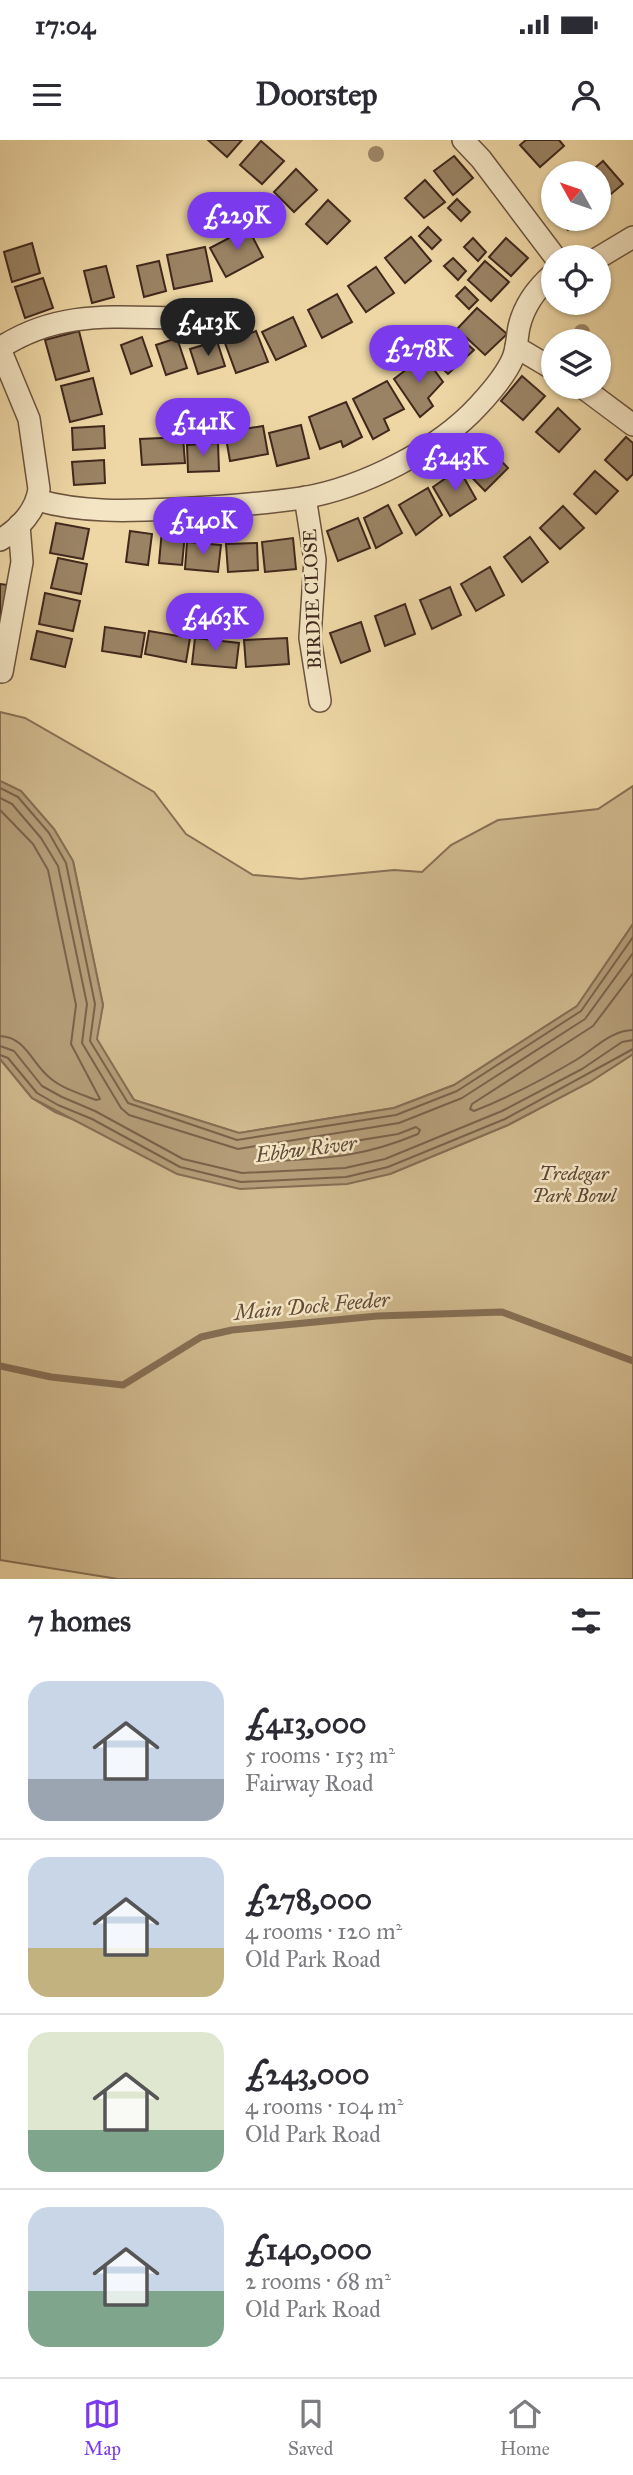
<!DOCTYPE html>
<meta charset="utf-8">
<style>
body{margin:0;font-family:"IM FELL Great Primer",serif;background:#f2f2f3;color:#2b2b33;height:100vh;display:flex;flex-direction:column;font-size:26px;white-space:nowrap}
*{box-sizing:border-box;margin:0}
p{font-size:23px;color:#7c7c81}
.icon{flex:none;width:38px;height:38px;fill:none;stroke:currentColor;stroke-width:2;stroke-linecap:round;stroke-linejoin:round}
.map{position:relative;height:1439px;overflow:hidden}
.details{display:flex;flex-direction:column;background:#fff;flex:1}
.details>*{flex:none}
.needle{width:46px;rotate:310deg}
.tools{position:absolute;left:541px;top:21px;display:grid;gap:14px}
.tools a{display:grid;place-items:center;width:70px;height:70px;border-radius:50%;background:#fff;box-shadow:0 2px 5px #0004;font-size:35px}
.price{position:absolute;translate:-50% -60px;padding:0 16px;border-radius:24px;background:#7c3aed;color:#fff;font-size:23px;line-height:46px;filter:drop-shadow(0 2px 4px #0008)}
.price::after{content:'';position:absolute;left:50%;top:42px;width:21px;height:16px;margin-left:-10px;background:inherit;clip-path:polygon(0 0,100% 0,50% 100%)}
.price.active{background:#222;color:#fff}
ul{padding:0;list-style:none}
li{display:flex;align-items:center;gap:21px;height:175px;padding:0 28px}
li+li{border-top:2px solid #e1e1e2}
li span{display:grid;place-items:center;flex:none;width:196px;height:140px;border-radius:21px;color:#555}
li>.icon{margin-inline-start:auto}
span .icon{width:84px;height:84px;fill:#fffc;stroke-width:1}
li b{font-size:30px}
h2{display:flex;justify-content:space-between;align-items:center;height:84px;padding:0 28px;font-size:30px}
.status{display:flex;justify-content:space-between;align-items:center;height:49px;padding:0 35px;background:#fff;direction:ltr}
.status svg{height:19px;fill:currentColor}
header{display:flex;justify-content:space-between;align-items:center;height:91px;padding:0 28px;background:#fff;font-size:32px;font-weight:700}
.tabs{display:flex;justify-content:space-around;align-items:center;height:98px;border-top:2px solid #e1e1e2;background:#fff;font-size:19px;color:#7c7c81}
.tabs a{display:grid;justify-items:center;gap:4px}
.tabs .active{color:#7c3aed}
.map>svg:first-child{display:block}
.green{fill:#d0b98e;stroke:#887056;stroke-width:2}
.water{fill:#b39c77;stroke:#856e53;stroke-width:2}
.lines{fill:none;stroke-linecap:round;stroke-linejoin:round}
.shore{stroke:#7a624a;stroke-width:2}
.stream{stroke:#856e53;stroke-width:7}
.building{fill:#9a8364;stroke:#40281d;stroke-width:2}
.street-casing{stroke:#6c543f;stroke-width:24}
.street{stroke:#f4e5c4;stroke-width:21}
.tree{fill:#9e8767}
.labels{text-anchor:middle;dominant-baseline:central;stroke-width:5;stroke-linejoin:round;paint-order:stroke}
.street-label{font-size:19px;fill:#40281d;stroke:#f4e5c4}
.park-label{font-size:19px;font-style:italic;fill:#5d4534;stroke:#f4e5c4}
.water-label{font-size:21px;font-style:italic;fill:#624b38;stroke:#f4e5c4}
</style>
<div class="status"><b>17:04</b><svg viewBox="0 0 49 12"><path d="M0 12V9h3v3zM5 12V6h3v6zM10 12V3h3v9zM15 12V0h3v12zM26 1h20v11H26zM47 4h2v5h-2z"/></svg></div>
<header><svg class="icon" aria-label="menu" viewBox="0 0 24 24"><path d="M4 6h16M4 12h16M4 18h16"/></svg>Doorstep<svg class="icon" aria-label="person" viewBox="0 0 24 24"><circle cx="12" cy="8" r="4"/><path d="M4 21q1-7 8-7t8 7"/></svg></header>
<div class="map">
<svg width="633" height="1439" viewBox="0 0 633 1439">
<rect width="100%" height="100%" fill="#eed7a5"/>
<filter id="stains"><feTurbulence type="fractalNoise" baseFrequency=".00286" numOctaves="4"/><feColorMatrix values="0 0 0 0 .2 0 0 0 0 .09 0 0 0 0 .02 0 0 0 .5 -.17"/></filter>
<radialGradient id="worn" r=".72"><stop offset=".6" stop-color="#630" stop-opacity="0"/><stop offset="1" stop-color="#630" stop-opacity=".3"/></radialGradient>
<g class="green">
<polygon points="0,572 25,578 154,652 186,694 253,735 301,739 394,730 422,732 451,705 498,680 598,669 633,646 633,784 577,866 454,945 394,968 239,993 134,960 96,899 103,865 73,721 54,689 21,651 0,641"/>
<polygon points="633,914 633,1439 118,1439 0,1420 0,919 32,958 55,972 89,986 390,1034 508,985 590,942"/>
</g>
<polygon class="water" points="0,641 21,651 54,689 73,721 103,865 97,899 134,960 239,993 394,968 454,945 577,866 633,784 633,914 590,942 508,985 390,1034 347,1044 240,1049 177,1034 32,958 0,919"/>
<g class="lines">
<g class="shore">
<polyline points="0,648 18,657 49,693 66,723 95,864 90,901 128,963 237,1000 396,975 457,951 581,871 633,797"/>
<polyline points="0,658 12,664 41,698 58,726 87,864 82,903 121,968 129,975 238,1009 399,983 462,958 585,879 633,813"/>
<path d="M 0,670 L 33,704 L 48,730 L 76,865 L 71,904 L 100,959 L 96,960 C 81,954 63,949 50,938 C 32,924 26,897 0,896"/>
<path d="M 633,833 L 593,886 L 472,964 L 470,969 L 474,971 C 509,957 544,939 576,920 C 594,909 612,890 633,890"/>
<polyline points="0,906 14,911 42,946 62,957 95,971 183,1019 242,1033 345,1028 385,1019 502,971 582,929 622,902 633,900"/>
<polyline points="0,915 8,918 37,953 58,965 92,979 180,1027 241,1042 346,1037 388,1027 505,979 633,909"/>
<path d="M 416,987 L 420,990 L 418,994 C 365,1016 333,1018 276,1021 L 273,1018 L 275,1014 L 398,994 Z"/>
</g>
<polyline class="stream" points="0,1226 51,1237 123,1245 201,1197 232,1190 377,1176 502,1172 633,1221"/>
</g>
<g class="building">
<polygon points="208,0 242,0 227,17"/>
<polygon points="526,0 559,0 564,6 540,27 520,5"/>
<polygon points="261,1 284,21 262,44 240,25"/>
<polygon points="454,16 473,38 453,55 434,31"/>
<polygon points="603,21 623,44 599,64 598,33 589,33"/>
<polygon points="296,29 317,50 294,72 274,52"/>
<polygon points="425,40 445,62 424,78 405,58"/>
<polygon points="457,59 470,72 461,81 448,68"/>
<polygon points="328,60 350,81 327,104 306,84"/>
<polygon points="558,79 582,79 568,90"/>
<polygon points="428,87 441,100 432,109 419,96"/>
<polygon points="248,88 263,117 226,137 210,108"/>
<polygon points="411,97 431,121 405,143 385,118"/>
<polygon points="473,98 486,112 478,121 464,107"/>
<polygon points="506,98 528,118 511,136 489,117"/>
<polygon points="32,103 40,133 12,142 4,112"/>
<polygon points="205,107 212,141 174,149 167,115"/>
<polygon points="453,118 466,131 458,140 444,126"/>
<polygon points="159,121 166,151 144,157 137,126"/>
<polygon points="485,121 509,142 491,161 468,140"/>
<polygon points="106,126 114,157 92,163 84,131"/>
<polygon points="376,127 394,153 366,172 348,146"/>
<polygon points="43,138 53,168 25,178 15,147"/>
<polygon points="465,147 478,160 469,169 456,156"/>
<polygon points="337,154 352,182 322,198 308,170"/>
<polygon points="477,168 507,194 485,215 457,189"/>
<polygon points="293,177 306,206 276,220 262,192"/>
<polygon points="451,190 474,210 448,234 428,215"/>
<polygon points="79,191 89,231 56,240 45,200"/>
<polygon points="256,191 268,222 236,233 225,203"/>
<polygon points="142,197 152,226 131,234 121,205"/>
<polygon points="177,198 187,228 166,235 156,205"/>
<polygon points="217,201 225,226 198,234 190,209"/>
<polygon points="424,216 443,242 428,258 433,266 420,277 394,239"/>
<polygon points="522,236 545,256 523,280 501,261"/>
<polygon points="93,238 102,274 70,282 61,246"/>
<polygon points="387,241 404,269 384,279 389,290 373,299 353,259"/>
<polygon points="346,262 362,297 343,307 341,301 320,309 309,277"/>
<polygon points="558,268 580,289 559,312 536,292"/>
<polygon points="301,285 309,318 277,326 269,293"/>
<polygon points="104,286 105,308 73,310 72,288"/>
<polygon points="263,286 268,314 230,321 225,292"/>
<polygon points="183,297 185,323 142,325 140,299"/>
<polygon points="626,297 633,303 633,334 627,340 605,320"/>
<polygon points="483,302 508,328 485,351 459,324"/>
<polygon points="218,303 219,331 188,332 187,305"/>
<polygon points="104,320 105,343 74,345 72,322"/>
<polygon points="459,329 476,359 450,376 433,347"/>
<polygon points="595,331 618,351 596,374 574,354"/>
<polygon points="428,348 442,375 416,395 399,365"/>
<polygon points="388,365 402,393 376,408 364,378"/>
<polygon points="563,366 584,388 560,409 540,388"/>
<polygon points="358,378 370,408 338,421 327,391"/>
<polygon points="56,383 89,389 83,419 50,413"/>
<polygon points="162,390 185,393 182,425 159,423"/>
<polygon points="130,391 152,394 148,425 126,422"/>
<polygon points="530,397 548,422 522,442 504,417"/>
<polygon points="293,398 296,429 265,432 262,402"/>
<polygon points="187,402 221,405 218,432 185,429"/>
<polygon points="257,403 258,430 228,432 226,404"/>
<polygon points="58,418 87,424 81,454 51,448"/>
<polygon points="490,427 504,455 476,471 461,444"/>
<polygon points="0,444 8,445 1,478 0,478"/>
<polygon points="450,447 461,475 432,489 420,460"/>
<polygon points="45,453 80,461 73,491 39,484"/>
<polygon points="405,464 415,494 385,506 375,476"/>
<polygon points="361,482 370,511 341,523 330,493"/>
<polygon points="105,487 145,493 141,517 102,511"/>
<polygon points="37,491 72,499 65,527 31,519"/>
<polygon points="149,491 190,498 186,522 145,514"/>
<polygon points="195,498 239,503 236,528 192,524"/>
<polygon points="287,498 289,524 246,527 244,500"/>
</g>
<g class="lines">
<g class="street-casing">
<g id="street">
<polyline points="463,0 481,19 555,117"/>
<polyline points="598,118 633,97"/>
<polyline points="516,207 553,229"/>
<path d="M 0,208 C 61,168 119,178 189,178"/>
<path d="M 0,209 L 29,279 L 39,349 C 36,371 19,389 0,400"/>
<polyline points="582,247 633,285"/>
<polyline points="305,357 315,420 310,498 320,561"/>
<path d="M 37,360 C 82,373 129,371 175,369 C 217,367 260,364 302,358 C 362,348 438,310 479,265 C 491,252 506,235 513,218 C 517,208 517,197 519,187 C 524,165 537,148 553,134"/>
<polyline points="2,532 22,422 19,385"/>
</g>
</g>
<use href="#street" class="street"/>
</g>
<g class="tree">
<circle cx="376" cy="14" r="8"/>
<circle cx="582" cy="192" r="8"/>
</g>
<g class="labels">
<g class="street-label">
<text transform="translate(312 459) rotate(-92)">BIRDIE CLOSE</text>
</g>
<g class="park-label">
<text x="574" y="1033">Tredegar<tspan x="574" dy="22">Park Bowl</tspan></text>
</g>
<g class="water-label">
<text transform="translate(306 1009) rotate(-7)">Ebbw River</text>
<text transform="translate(312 1166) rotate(-5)">Main Dock Feeder</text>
</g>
</g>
<rect width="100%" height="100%" filter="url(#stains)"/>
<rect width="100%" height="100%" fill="url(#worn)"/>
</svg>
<div class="tools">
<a><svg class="needle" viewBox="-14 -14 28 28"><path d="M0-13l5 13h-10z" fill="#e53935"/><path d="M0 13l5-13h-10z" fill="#7c7c81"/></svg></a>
<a><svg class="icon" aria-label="locate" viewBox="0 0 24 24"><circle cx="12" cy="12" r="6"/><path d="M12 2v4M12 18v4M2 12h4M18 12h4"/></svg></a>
<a><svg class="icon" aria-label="layers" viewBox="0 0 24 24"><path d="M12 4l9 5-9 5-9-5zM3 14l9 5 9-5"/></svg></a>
</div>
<b class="price" style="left:237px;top:112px">£229K</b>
<b class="price active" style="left:208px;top:218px">£413K</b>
<b class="price" style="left:419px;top:245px">£278K</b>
<b class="price" style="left:203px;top:318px">£141K</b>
<b class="price" style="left:455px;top:353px">£243K</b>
<b class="price" style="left:203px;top:417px">£140K</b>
<b class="price" style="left:215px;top:513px">£463K</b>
</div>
<section class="details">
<h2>7 homes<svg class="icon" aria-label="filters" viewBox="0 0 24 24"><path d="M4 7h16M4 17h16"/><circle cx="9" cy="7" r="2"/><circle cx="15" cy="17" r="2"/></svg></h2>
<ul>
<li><span style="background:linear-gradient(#c9d6e8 70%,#9aa5b1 0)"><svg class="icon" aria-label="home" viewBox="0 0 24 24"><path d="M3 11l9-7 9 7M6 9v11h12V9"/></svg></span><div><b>£413,000</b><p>5 rooms · 153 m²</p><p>Fairway Road</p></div></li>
<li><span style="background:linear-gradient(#c9d6e8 65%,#c2b280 0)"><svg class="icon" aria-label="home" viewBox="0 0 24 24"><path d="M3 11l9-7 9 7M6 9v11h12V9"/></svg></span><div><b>£278,000</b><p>4 rooms · 120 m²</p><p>Old Park Road</p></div></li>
<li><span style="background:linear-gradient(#dfe7d0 70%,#7fa58c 0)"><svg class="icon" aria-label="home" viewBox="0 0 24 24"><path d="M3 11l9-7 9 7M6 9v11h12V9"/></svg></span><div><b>£243,000</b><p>4 rooms · 104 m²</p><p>Old Park Road</p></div></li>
<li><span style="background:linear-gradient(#c9d6e8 60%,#7fa58c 0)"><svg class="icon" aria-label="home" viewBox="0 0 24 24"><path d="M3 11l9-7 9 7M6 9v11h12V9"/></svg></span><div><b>£140,000</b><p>2 rooms · 68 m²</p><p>Old Park Road</p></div></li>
</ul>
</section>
<nav class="tabs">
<a class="active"><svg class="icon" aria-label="map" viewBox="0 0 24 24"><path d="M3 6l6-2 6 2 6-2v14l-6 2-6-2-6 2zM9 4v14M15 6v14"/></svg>Map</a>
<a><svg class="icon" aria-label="saved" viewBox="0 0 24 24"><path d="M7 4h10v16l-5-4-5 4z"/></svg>Saved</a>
<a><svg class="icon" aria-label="home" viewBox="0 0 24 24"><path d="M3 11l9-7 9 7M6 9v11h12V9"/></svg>Home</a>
</nav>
